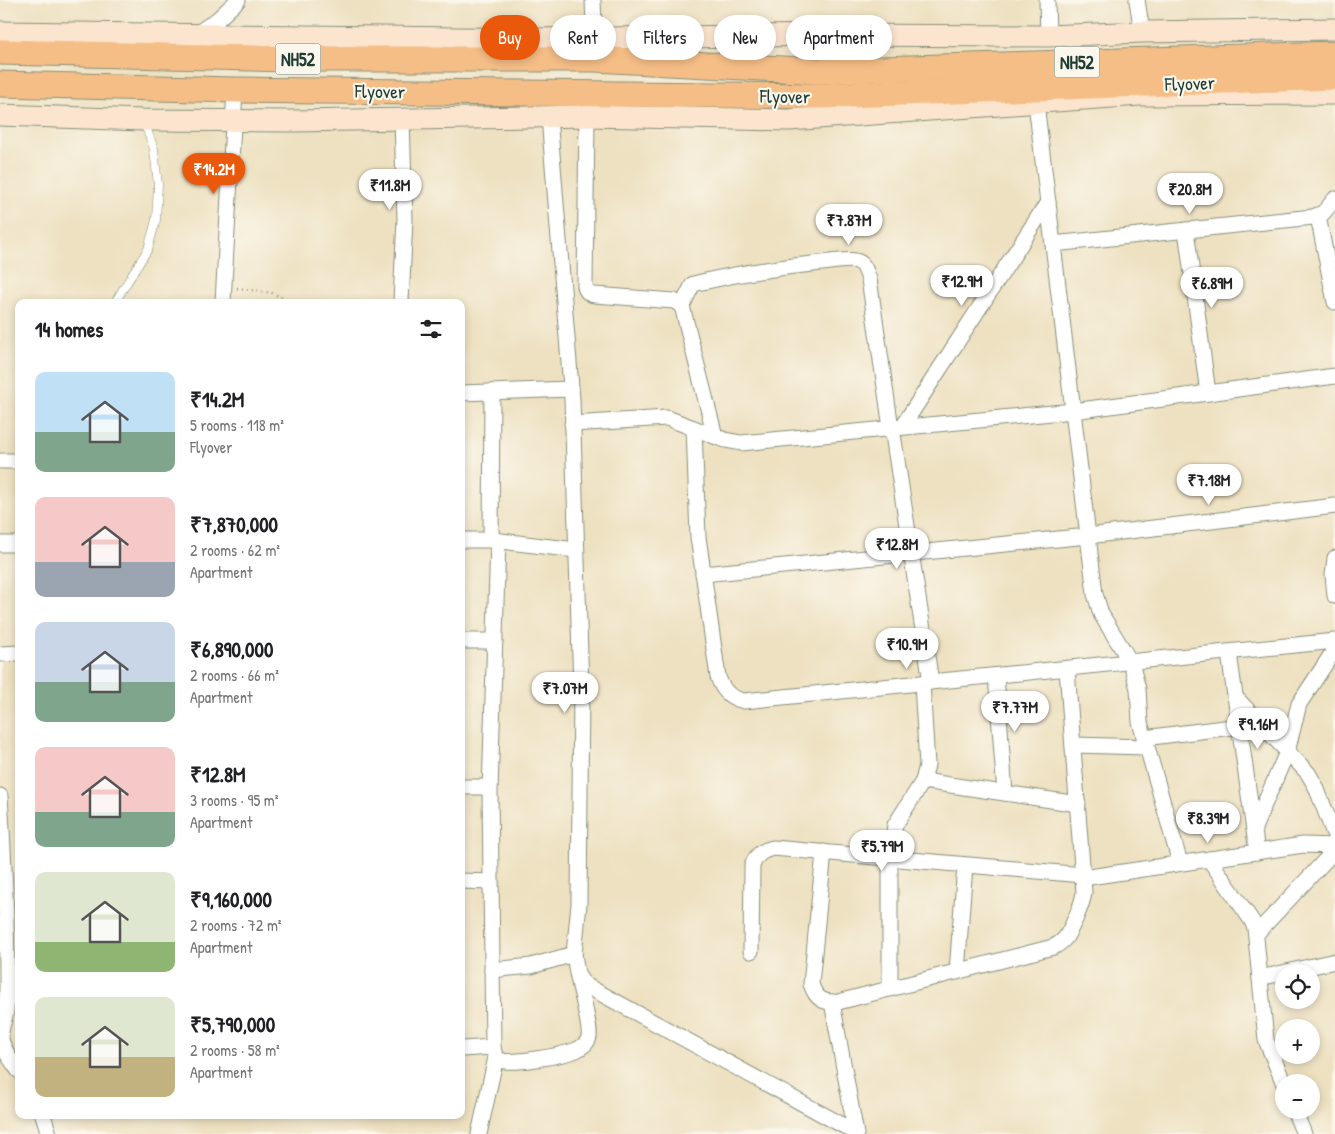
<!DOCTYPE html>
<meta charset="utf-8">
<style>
body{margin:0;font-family:"Patrick Hand",sans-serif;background:#f6f6f6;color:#202124;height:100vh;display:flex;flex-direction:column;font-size:19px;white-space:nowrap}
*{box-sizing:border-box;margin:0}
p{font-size:16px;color:#757577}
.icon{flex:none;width:28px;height:28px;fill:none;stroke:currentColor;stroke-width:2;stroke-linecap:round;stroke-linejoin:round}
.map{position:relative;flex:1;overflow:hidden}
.details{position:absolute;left:15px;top:299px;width:450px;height:820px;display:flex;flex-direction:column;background:#fff;border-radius:10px;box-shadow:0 2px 8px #0003}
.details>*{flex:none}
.hud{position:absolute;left:480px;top:15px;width:475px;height:45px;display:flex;gap:10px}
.tools{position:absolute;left:1275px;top:964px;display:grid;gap:10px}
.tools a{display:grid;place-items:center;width:45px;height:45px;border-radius:50%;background:#fff;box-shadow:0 2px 8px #0003;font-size:25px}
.price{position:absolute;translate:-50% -42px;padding:0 11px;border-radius:18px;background:#fff;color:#222;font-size:16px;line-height:32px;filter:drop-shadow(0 1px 2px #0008)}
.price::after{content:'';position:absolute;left:50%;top:30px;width:15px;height:11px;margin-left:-8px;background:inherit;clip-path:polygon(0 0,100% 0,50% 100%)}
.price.active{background:#ea580c;color:#fff}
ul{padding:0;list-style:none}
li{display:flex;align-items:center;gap:15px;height:125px;padding:0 20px}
li span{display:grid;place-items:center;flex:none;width:140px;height:100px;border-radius:10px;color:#555}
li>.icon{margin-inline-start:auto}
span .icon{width:60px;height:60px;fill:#fffc;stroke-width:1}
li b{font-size:21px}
h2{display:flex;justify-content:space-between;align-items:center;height:60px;padding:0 20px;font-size:21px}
.pill{padding:0 18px;border-radius:22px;background:#fff;box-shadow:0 2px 8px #0003;font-size:18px;line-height:45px}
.pill.active{background:#ea580c;color:#fff}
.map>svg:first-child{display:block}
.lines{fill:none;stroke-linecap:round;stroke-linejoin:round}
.service-casing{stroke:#868f7a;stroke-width:9}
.minor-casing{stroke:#868f7a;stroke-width:17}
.secondary-casing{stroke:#868f7a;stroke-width:23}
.trunk-casing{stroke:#868f7a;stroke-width:27}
.path{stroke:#868f7a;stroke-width:2.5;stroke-dasharray:1 4;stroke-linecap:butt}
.service{stroke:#fff;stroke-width:8}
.minor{stroke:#fff;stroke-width:15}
.secondary{stroke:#fbe5cf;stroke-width:21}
.trunk{stroke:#f6be87;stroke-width:25}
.labels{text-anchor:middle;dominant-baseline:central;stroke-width:4.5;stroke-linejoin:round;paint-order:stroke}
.shield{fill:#fbf7ec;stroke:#61756b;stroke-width:1}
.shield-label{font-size:18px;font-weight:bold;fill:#1f3d34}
.street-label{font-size:19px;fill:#1f3d34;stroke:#fbf7ec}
</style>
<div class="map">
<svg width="1335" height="1134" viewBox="0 0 1335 1134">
<rect width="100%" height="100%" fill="#fbf7ec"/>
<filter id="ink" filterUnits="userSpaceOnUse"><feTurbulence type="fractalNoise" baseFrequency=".02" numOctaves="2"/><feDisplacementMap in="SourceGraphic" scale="10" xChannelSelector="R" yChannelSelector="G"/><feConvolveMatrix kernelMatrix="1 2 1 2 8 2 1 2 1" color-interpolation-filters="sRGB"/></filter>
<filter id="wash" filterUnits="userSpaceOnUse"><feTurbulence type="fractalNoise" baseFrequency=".0096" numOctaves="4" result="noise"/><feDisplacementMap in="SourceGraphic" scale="20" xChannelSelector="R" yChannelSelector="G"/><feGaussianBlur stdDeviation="1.12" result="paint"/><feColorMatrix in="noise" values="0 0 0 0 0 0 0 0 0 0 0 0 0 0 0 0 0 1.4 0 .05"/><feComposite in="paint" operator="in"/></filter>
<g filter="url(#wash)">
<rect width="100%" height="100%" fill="#eee1c1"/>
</g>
<g filter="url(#ink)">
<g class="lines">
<g class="service-casing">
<polyline id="service" points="115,302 148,249 156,220 158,185 154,149 144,122"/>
</g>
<g class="minor-casing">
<g id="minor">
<polyline points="593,0 595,48"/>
<polyline points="1047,0 1048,36"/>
<polyline points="1137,0 1142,32"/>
<polyline points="195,35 218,19 238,0"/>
<polyline points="1036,103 1095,594 1101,614 1131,663 1138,689 1140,722 1180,863"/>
<path d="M 587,116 L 585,286 C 586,292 589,294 595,295 L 674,301 L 682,306 L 715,436"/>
<polyline points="549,117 572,399 581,688 579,904 574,954 577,973 581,981 587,986 855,1132"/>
<polyline points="1318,216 1335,302"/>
<polyline points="1186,230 1208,393"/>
<polyline points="1053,244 1313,217 1323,213 1335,199"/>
<polyline points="223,302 235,90"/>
<polyline points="401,302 405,219 402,119"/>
<path d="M 682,306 L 693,284 C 735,274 778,267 822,263 C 831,262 848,259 856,261 C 865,263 866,272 869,279 L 890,421 L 892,428 L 931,682"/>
<polyline points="461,393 571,389"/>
<polyline points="572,424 667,418 725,440 741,443 1073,411 1335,376"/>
<polyline points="902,427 1048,202"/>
<path d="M 694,428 L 698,537 L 718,677 C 723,691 730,698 744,701 L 1335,641"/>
<polyline points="0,461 19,461"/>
<polyline points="461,540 493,540 576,550"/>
<polyline points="491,540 492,392"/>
<path d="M 498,541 L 490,791 L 493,1047 C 494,1053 495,1057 500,1060 C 511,1065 564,1055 576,1050 C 581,1048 588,1043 589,1037 C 591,1027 580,989 578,977"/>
<polyline points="0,544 19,544"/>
<polyline points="1335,558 1333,575 1335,596"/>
<polyline points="703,574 1088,536 1335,506"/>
<polyline points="461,641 495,641"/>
<polyline points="1229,653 1257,852"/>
<polyline points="0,654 19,653"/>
<polyline points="996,676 1005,793"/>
<polyline points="1236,698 1308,773 1316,787 1335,836"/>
<polyline points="1144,738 1240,726"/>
<polyline points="1073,745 1147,747"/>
<polyline points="923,781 1078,804"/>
<polyline points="461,787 490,787"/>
<path d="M 0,796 C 4,858 7,921 7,984 C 7,993 7,1002 6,1011 C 5,1020 0,1028 1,1037 C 2,1049 12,1061 19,1071"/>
<polyline points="1254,828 1287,752 1299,704 1335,649"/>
<path d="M 824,852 L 811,984 C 816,999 823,1003 838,1002 L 1053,947 C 1058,945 1062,942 1066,937 C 1072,927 1083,904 1084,892 L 1067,669"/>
<polyline points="1209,859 1252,921 1255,928 1266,1040 1284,1084"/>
<polyline points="1083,878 1303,845 1335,846"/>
<polyline points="461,881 491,882"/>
<polyline points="1256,934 1335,850"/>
<path d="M 751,951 L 752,866 C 756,855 761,851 773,848 L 1083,875"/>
<polyline points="492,970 531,966 574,954"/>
<polyline points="957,972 965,865"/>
<polyline points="1260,978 1335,961"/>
<polyline points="890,989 890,858 895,825 923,781 927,765 922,683"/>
<polyline points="832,1002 856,1134"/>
<polyline points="461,1049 493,1047"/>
<polyline points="1294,1110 1304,1134"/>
<polyline points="43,1115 49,1134"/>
<polyline points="479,1134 496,1057"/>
</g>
</g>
<g class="secondary-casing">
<g id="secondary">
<polyline points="0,32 531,39 836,35 1048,36 1142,32 1335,29"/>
<polyline points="0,115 143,120 294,121 587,116 789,120 1140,95 1335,94"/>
</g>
</g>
<g class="trunk-casing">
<g id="trunk">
<polyline points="0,52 290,59 595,59 819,71 1335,54"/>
<polyline points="0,84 235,90 820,96 1335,77"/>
</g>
</g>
<polyline class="path" points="237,288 272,293 291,302"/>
<use href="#service" class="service"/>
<use href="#minor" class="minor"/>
<use href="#secondary" class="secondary"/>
<use href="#trunk" class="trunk"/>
</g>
</g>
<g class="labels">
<g class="shield">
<rect x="275.5" y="43.5" width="45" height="31" rx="4"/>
<rect x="1054.5" y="46.5" width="45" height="31" rx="4"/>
</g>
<g class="shield-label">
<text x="298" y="59">NH52</text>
<text x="1077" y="62">NH52</text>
</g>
<g class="street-label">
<text transform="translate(1190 83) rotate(-2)">Flyover</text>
<text transform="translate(380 91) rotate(1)">Flyover</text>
<text transform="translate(785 96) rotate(1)">Flyover</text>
</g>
</g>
</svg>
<div class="tools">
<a><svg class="icon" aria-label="locate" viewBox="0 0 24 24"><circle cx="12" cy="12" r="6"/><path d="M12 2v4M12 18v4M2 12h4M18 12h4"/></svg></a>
<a>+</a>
<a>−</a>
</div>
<b class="price active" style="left:214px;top:195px">₹14.2M</b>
<b class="price" style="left:390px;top:211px">₹11.8M</b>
<b class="price" style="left:1190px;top:215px">₹20.8M</b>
<b class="price" style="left:849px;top:246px">₹7.87M</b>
<b class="price" style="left:962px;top:307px">₹12.9M</b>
<b class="price" style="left:1212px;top:309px">₹6.89M</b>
<b class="price" style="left:1209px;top:506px">₹7.18M</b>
<b class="price" style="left:897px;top:570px">₹12.8M</b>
<b class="price" style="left:907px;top:670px">₹10.9M</b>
<b class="price" style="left:565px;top:714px">₹7.07M</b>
<b class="price" style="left:1015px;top:733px">₹7.77M</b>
<b class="price" style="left:1258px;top:750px">₹9.16M</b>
<b class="price" style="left:1208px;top:844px">₹8.39M</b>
<b class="price" style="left:882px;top:872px">₹5.79M</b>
<div class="hud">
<a class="pill active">Buy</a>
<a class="pill">Rent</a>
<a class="pill">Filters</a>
<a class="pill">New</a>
<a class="pill">Apartment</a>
</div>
<section class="details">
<h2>14 homes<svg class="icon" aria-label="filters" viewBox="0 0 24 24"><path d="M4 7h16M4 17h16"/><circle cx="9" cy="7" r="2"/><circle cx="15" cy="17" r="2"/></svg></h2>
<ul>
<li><span style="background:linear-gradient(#bfe0f5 60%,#7fa58c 0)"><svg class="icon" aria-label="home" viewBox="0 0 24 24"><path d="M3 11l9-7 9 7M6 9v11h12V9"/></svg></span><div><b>₹14.2M</b><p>5 rooms · 118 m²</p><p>Flyover</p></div></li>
<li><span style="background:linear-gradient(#f6c9c9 65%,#9aa5b1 0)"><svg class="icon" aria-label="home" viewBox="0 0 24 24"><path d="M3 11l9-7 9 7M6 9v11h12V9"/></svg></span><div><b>₹7,870,000</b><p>2 rooms · 62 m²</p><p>Apartment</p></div></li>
<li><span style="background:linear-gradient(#c9d6e8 60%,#7fa58c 0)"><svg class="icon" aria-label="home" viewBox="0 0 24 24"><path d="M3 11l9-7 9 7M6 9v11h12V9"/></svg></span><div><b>₹6,890,000</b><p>2 rooms · 66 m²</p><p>Apartment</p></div></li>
<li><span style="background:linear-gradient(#f6c9c9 65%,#7fa58c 0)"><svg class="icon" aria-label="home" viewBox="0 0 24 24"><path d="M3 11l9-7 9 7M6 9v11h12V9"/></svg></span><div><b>₹12.8M</b><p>3 rooms · 95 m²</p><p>Apartment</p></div></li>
<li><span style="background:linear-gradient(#dfe7d0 70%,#8fb573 0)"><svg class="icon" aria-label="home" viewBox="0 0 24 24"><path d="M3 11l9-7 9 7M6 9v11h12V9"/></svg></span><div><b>₹9,160,000</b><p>2 rooms · 72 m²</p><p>Apartment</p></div></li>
<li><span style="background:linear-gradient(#dfe7d0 60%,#c2b280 0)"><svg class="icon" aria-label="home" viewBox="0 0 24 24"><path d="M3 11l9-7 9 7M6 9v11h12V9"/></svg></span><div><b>₹5,790,000</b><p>2 rooms · 58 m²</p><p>Apartment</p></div></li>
</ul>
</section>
</div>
